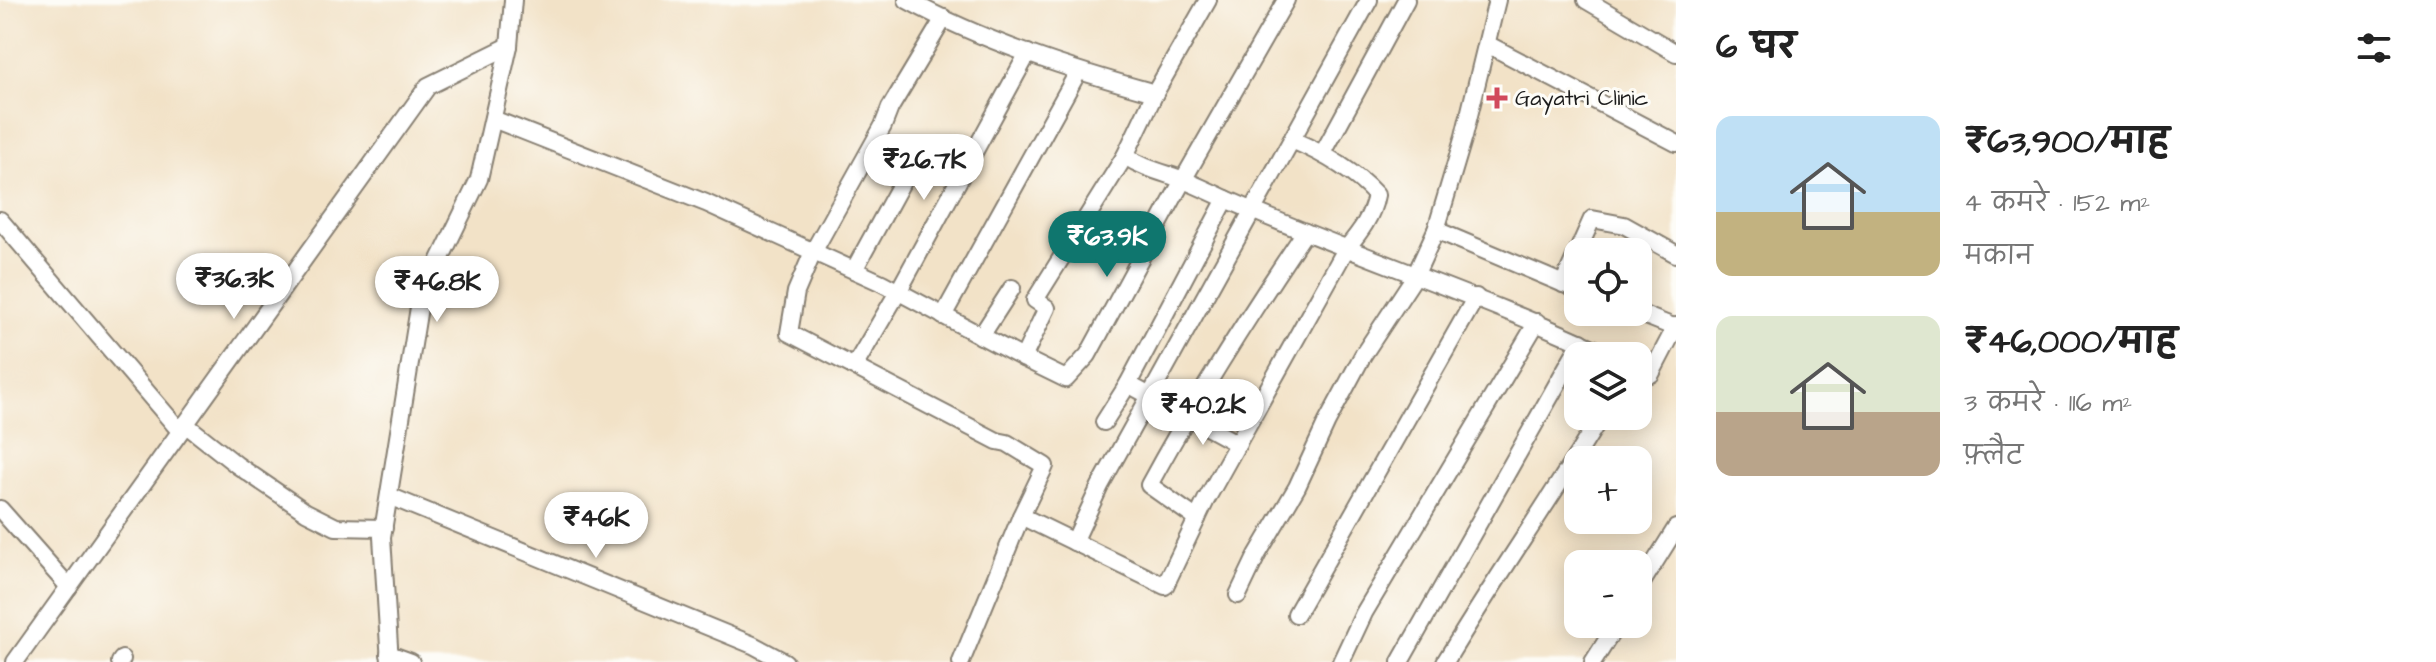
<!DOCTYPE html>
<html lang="hi">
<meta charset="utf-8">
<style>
body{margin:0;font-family:"Architects Daughter","Playpen Sans Deva",sans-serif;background:#f6f6f6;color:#222;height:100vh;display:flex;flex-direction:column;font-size:30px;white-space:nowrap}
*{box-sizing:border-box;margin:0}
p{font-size:26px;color:#767676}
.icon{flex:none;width:44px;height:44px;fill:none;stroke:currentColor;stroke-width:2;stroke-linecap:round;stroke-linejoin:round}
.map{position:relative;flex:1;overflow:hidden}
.drawer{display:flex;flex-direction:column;background:#fff;width:760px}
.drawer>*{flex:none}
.controls{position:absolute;left:1564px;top:238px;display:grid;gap:16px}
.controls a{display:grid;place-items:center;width:88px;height:88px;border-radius:16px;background:#fff;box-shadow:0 4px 20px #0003;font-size:40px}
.price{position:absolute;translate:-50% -68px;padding:0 18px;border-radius:28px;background:#fff;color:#222;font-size:26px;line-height:52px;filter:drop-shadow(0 2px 4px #0008)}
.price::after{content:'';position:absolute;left:50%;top:48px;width:24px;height:18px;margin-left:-12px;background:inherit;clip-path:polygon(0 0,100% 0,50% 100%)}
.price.on{background:#0f766e;color:#fff}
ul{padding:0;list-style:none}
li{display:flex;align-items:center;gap:24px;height:200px;padding:0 40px}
li span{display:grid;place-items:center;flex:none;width:224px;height:160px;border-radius:16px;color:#555}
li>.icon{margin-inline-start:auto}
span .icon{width:96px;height:96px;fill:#fffc;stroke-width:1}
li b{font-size:34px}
h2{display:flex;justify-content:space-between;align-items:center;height:96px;padding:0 40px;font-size:34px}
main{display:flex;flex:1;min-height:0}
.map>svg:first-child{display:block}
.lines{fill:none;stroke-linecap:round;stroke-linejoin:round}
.minor-casing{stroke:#877f72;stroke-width:20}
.minor{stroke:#fff;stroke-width:16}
.poi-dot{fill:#d1495b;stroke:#fdfcf7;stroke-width:3}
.labels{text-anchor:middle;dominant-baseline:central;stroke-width:6;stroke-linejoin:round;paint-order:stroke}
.poi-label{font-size:22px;fill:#1c1c1c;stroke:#fdfcf7;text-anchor:start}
</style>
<main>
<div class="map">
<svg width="1676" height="662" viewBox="0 0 1676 662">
<rect width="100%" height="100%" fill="#fdfcf7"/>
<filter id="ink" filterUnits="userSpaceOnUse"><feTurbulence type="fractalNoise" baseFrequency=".0125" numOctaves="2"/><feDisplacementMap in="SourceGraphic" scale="16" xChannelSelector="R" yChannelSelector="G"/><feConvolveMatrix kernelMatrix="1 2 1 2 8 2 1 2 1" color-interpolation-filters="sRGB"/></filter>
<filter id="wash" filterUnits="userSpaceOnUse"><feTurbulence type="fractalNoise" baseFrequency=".006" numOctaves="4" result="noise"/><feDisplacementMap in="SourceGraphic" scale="32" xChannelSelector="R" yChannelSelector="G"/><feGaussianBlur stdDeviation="1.8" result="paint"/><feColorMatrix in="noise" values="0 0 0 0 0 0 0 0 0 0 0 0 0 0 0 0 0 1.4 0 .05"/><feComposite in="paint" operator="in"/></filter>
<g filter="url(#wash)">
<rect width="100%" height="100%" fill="#f2e2c7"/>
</g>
<g filter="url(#ink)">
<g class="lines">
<g class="minor-casing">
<g id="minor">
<path d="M 907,0 C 984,42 1071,70 1155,93"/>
<polyline points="1586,0 1676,53"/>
<polyline points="944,18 890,108 883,126 813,252 796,292 789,333 997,441 1007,443 1045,466 1021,516 961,662"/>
<polyline points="1487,44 1676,143"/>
<polyline points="493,119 706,203 882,283 1023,358 1047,308 1035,300 1125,156 1155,93 1208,0"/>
<polyline points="1323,153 1406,0"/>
<path d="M 1125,156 C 1143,168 1161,172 1181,179 C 1196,185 1211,192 1226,199 C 1353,255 1485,297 1610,356"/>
<polyline points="0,220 180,431"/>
<polyline points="1436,230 1578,290"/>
<polyline points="854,270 919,151"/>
<polyline points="1563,284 1592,219 1624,225 1676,254"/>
<polyline points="1636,312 1676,328"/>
<polyline points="943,316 1078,72"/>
<polyline points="981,336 1012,288"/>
<polyline points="1023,358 1066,379 1088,355 1183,180 1286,0"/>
<polyline points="854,367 898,292 1028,53"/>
<polyline points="1638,369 1651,374 1676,326"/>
<polyline points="1128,384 1238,444"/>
<polyline points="1104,422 1128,384 1226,199"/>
<polyline points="185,424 237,465 306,512 336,527 384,528"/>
<polyline points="389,496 753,645 785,662"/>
<polyline points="0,509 69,587"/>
<path d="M 1021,516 L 1165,586 L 1206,500 L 1346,249 C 1360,232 1372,217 1376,195 C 1353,170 1323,153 1292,140"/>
<path d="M 1197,519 L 1149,485 C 1196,398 1249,315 1305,232"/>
<polyline points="1074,542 1100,486 1369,0"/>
<polyline points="1638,589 1676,528"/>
<polyline points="1238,595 1257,555 1297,487 1327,422 1363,355 1415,276 1436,230 1464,136 1497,0"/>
<polyline points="1296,614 1476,297"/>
<polyline points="389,654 411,662"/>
<polyline points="15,662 428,86 509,46"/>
<polyline points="120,662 122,659"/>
<polyline points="390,662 382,537 420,301 479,179 509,46 513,0"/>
<polyline points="1341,662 1364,613 1537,322"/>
<polyline points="1400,662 1581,342"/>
<path d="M 1445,662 C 1495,579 1551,499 1601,416"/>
<polyline points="1593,662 1617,624"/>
</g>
</g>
<use href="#minor" class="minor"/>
</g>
</g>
<path class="poi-dot" d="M1493 86h8v8h8v8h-8v8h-8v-8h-8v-8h8z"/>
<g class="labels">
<g class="poi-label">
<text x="1515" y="98">Gayatri Clinic</text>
</g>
</g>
</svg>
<div class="controls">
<a><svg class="icon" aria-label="locate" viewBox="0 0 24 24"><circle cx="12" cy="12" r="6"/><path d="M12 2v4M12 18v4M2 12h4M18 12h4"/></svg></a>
<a><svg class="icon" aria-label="layers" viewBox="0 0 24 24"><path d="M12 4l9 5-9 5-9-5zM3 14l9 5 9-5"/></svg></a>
<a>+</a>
<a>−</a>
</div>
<b class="price" style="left:924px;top:202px">₹26.7K</b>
<b class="price on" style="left:1107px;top:279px">₹63.9K</b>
<b class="price" style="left:234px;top:321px">₹36.3K</b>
<b class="price" style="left:437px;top:324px">₹46.8K</b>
<b class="price" style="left:1203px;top:447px">₹40.2K</b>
<b class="price" style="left:596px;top:560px">₹46K</b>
</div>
<section class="drawer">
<h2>6 घर<svg class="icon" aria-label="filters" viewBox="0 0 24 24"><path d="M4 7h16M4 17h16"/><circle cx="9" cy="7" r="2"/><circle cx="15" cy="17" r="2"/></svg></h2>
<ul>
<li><span style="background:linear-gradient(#bfe0f5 60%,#c2b280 0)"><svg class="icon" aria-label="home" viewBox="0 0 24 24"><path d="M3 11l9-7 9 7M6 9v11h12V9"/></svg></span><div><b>₹63,900/माह</b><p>4 कमरे · 152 m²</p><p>मकान</p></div></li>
<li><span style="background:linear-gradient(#dfe7d0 60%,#b9a48a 0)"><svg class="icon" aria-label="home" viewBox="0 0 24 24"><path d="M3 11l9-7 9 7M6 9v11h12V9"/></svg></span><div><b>₹46,000/माह</b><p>3 कमरे · 116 m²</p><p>फ़्लैट</p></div></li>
</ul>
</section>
</main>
